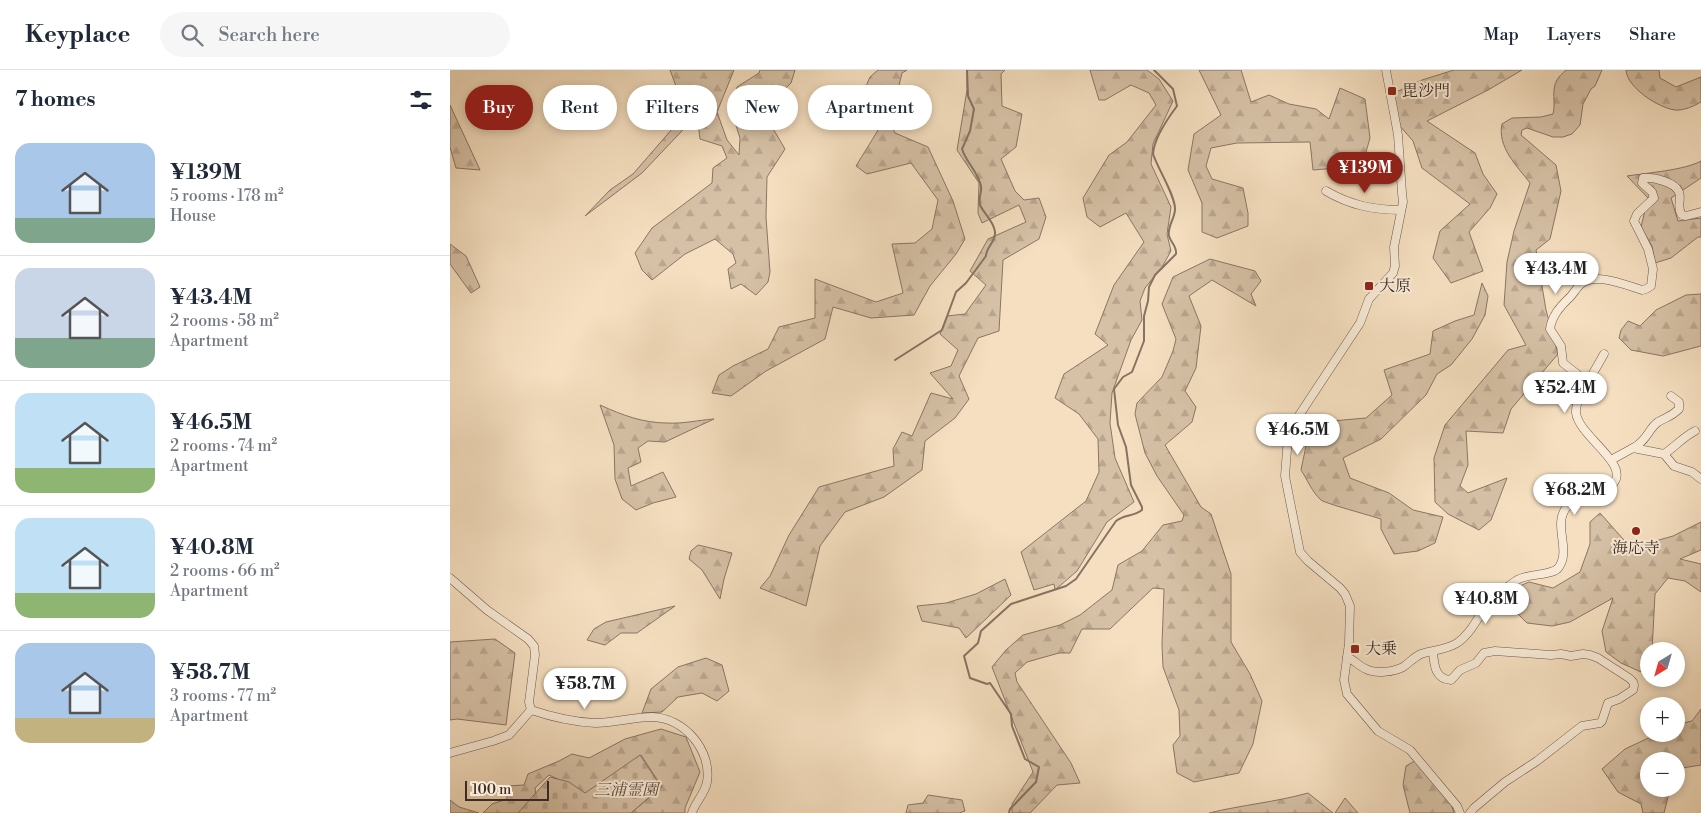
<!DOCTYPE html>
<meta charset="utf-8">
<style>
body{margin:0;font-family:"Libre Bodoni","Noto Serif JP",serif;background:#f6f6f7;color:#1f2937;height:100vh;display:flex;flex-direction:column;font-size:19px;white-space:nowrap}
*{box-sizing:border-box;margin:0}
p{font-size:16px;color:#747a83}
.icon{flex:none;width:28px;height:28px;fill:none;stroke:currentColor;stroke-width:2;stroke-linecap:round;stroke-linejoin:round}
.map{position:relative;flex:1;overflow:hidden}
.details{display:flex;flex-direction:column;background:#fff;width:450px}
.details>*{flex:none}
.top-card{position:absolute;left:15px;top:15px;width:475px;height:45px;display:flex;gap:10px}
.needle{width:32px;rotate:217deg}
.tools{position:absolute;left:1190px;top:572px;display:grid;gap:10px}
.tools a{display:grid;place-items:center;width:45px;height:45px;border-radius:50%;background:#fff;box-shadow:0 2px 8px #0003;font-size:25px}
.scale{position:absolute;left:15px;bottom:12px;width:84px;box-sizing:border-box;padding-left:5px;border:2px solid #3d2c25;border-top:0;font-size:14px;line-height:18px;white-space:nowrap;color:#3d2c25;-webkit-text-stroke:4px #f8ead6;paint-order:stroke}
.price{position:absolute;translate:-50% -42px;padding:0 11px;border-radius:18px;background:#fff;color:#222;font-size:16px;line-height:32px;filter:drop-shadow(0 1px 2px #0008)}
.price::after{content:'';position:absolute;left:50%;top:30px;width:15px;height:11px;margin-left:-8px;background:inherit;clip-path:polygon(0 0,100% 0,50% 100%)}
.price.current{background:#8f2418;color:#fff}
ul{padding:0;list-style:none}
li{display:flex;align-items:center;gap:15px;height:125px;padding:0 15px}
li+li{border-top:1px solid #e0e1e3}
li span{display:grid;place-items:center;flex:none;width:140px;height:100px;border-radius:15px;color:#555}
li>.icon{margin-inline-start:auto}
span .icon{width:60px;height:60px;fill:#fffc;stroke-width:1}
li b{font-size:21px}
h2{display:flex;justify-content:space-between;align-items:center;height:60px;padding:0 15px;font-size:21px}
.chip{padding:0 18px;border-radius:22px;background:#fff;box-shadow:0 2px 8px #0003;font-size:18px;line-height:45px}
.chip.current{background:#8f2418;color:#fff}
header{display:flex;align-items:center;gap:30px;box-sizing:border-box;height:70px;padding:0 25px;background:#fff;border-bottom:1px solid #e0e1e3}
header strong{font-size:24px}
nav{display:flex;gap:28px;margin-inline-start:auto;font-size:18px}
.search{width:350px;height:45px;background:#f6f6f7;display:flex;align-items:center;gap:12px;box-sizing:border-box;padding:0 18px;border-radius:28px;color:#747a83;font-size:19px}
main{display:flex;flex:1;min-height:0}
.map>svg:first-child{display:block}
.forest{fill:url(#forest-firs);stroke:#8a7666}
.cemetery{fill:url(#cemetery-stones);stroke:#8a7666}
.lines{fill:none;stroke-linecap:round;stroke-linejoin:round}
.stream{stroke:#867362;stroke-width:2}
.minor-casing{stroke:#6b594c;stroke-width:9}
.minor{stroke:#f8ead6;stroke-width:8}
.poi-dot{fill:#8f2418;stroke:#f8ead6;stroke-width:2}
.labels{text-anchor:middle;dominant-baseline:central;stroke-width:4;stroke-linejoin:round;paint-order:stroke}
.poi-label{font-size:16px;fill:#3d2c25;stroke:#f8ead6;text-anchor:start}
.park-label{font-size:16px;font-style:italic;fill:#5c4a3f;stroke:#f8ead6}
</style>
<header>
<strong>Keyplace</strong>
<div class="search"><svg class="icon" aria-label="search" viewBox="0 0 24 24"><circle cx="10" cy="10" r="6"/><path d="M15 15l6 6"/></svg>Search here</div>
<nav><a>Map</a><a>Layers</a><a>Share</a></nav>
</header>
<main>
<section class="details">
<h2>7 homes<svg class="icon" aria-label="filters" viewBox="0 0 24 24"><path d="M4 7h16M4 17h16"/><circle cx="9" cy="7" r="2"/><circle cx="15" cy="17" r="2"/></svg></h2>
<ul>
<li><span style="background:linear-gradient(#a9c7e8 75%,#7fa58c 0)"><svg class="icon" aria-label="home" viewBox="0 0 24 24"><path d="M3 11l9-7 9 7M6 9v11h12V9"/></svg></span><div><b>¥139M</b><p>5 rooms · 178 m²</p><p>House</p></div></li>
<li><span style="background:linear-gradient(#c9d6e8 70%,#7fa58c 0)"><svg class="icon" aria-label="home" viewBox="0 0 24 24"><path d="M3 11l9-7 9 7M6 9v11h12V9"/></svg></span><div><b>¥43.4M</b><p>2 rooms · 58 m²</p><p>Apartment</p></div></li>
<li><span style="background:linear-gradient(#bfe0f5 75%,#8fb573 0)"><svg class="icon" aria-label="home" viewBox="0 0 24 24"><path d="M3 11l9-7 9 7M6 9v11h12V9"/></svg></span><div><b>¥46.5M</b><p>2 rooms · 74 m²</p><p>Apartment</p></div></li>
<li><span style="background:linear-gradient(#bfe0f5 75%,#8fb573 0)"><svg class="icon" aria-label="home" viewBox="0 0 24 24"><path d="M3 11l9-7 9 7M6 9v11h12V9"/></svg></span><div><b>¥40.8M</b><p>2 rooms · 66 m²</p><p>Apartment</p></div></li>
<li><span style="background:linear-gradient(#a9c7e8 75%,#c2b280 0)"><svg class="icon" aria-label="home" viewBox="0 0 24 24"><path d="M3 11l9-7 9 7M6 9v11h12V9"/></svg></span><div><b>¥58.7M</b><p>3 rooms · 77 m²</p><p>Apartment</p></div></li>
</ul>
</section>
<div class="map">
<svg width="1251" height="743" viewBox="0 0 1251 743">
<defs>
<pattern id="forest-firs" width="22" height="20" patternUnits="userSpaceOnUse" patternTransform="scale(1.25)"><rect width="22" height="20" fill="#d6c1a6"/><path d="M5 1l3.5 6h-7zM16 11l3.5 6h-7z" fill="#b9a68f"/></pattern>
<pattern id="cemetery-stones" width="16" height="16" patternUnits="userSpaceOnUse" patternTransform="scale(1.25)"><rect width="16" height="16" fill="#d6c1a6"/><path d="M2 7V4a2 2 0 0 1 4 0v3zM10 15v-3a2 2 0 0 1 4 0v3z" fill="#b9a68f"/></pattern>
</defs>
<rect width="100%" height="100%" fill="#f5dfc0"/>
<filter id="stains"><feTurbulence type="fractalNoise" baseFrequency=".004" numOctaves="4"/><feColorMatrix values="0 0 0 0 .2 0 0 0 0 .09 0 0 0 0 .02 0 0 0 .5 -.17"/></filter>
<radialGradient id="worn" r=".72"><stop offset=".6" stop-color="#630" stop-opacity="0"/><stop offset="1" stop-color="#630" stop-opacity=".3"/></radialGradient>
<g class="forest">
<polygon points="220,0 284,0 267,42 277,70 289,85 290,68 282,43 287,17 309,3 310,0 345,0 341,13 312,40 335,79 317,107 316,147 320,202 318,212 306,225 291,214 281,219 278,199 286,193 283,184 265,169 235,184 202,210 192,200 185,183 202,158 262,113 263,98 277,88 272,76 250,69 247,45 192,103 135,146 160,120 183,104 236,43"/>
<polygon points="428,0 457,0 452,3 440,53 445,63 478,77 503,131 515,169 506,184 480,216 464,245 421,248 383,237 375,269 316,301 281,326 262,323 269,305 283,296 318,279 329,257 365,248 365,209 426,232 453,223 442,174 465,173 482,159 488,130 461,93 417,104 406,96 430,57 433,27 414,21 420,7"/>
<polygon points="517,0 555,0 551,4 552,36 572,44 566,77 551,89 565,121 574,130 589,128 596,147 589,169 553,190 549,261 528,268 509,306 519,329 505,348 475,371 472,400 434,427 395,442 370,476 356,536 310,518 320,506 339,465 369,417 444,396 443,379 452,362 462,366 481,323 503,329 480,303 501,296 508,280 490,264 497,246 515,244 536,215 520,201 538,169 576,152 569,135 532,153 528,143 529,113 507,80 517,20"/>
<polygon points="640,0 697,0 709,9 723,31 703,74 701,94 721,137 717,164 721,181 712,197 695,218 690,231 692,250 681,270 662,323 660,353 665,388 684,432 657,452 627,501 605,520 604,514 584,520 571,482 636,431 649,402 648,369 629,344 605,328 614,304 658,275 645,264 664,215 694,172 676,143 650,157 637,147 633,128 659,85 677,72 706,35 699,23 681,15 655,30 649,30"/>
<polygon points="749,0 791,0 801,32 819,25 839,34 866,39 879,49 890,18 915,29 920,68 912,96 863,100 860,72 787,73 761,78 756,96 762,109 793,118 798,143 798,156 767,168 752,162 752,133 738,100 744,64 771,45"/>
<polygon points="1004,0 1072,0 1038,20 977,51 1025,83 1033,104 1047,124 1040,138 1019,162 1033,201 1001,213 983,188 990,161 1020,134 972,98 963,71 949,55 942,24 972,10"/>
<path d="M 1116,0 L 1152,0 L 1145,16 L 1141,19 L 1133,34 L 1130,55 L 1122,64 L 1113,67 L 1103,67 L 1077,58 L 1072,60 L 1071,65 L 1106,95 L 1111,121 L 1100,169 L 1086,180 L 1096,240 L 1108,284 L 1061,339 L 1053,363 L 1016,361 L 1018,395 L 1010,416 L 1018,423 L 1057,408 L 1041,450 L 1029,460 L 998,444 L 985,432 L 984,388 L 995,355 L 1058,280 L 1076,275 L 1054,235 L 1057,192 L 1064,161 L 1080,113 C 1067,96 1047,77 1052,54 L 1062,48 L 1091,47 L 1103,44 C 1106,33 1101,20 1107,10 C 1109,6 1113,3 1116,0 Z"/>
<path d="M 1176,0 L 1209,0 L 1210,8 L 1226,17 L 1251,7 L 1251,32 C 1244,36 1233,41 1225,40 C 1209,38 1177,18 1176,0 Z"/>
<polygon points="0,35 30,100 6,98 0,77"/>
<path d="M 1251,91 L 1251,108 L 1221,128 L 1228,151 L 1251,148 L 1251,167 L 1248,167 L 1221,188 L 1205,193 L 1202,176 L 1191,157 L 1198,128 L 1177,106 C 1197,103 1235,100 1251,91 Z"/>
<polygon points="0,174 16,186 30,217 21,223 0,194"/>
<polygon points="760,189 805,201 811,211 801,224 806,236 762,210 739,226 751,256 746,298 735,321 746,337 742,352 715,375 751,437 761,444 781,504 781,572 800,604 812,631 803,674 789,703 744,712 727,703 723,675 730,666 729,640 713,597 712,575 714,519 703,518 660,559 632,559 620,583 609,583 577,592 565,603 567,612 621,693 630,713 607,715 580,743 562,743 562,734 583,702 542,597 556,580 573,565 610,555 630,545 662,520 668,495 692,481 713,455 732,451 734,445 707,406 695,383 685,344 687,333 712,307 723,281 726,269 712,234 723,207"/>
<path d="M 1032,213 L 1038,226 L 1035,245 L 1022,269 L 1001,295 L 987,304 L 976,325 L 931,369 L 893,388 L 900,408 L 939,423 L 963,440 L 993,447 L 985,473 L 968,481 L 944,484 L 931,459 L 931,449 C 922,446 874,433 871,430 C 862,422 857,409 851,400 L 857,371 L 871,352 L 916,348 L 942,325 L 934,300 L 980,284 L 983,261 L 1005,251 L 1024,245 Z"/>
<polygon points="1251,224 1251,276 1213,286 1181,280 1169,268 1171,260 1178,251 1190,256 1206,240 1236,225"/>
<path d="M 150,335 C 172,345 193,353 217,353 C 233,354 249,350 264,349 L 215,372 L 198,371 L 188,378 L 191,392 L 178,398 L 181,416 L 213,402 L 226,427 L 203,433 L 186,440 L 172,429 L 165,409 L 164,375 Z"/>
<polygon points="1150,443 1181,478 1223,466 1251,452 1251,480 1230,489 1251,494 1251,522 1235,511 1218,508 1205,524 1202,581 1199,581 1199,588 1191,602 1171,593 1156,582 1152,561 1163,528 1120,552 1102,556 1077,553 1067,543 1056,522 1079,512 1103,518 1130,502 1140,474 1140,452"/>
<polygon points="248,475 282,483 274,509 270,529 252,500 239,489 241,481"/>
<polygon points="555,509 561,525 516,568 509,558 472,551 467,536 496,533 526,524"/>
<polygon points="225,536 187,563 171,563 155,575 137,570 144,559 156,552"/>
<polygon points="45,569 65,583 56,655 7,649 0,650 0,572"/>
<polygon points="256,588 272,595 279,621 267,631 252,623 228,627 212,642 192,643 201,619 228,597"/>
<polygon points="1251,639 1251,695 1226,699 1226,691 1199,691 1199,719 1220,719 1214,743 1193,743 1191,734 1168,722 1152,699 1175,679 1207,664 1226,664 1226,655 1242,651"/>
<polygon points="211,659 236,667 250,702 235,738 235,743 181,743 212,717 191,685 136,724 123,716 99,705 85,718 87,733 75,743 33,743 42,734 57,729 57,716 74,715 78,704 109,691 122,684 139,688 175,669"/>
<polygon points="968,689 1000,731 1004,743 960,743 953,715 956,696"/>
<path d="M 858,723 L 883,743 L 759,743 C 792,735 826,732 858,723 Z"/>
<polygon points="478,725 512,730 515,741 509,743 456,743 458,735 473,733"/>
<polygon points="895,728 908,743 885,743"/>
<polygon points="0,730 9,737 29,743 0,743"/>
</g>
<polygon class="cemetery" points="190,685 211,717 181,743 68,743 100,707 119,712 135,723"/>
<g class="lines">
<g class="stream">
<path d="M 445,290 L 492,260 L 506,222 L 516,213 L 536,186 C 536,177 546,172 545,162 C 544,151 534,144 530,135 C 528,128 532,123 531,116 C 528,102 516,92 512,79 L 520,61 L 524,39 L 518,26 L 517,0"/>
<path d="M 559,743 L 560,739 L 586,712 L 589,697 L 575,689 L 562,656 L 561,644 L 540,613 L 537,614 L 520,608 L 514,586 L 528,573 L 531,561 L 561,534 L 616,516 L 626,509 L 666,451 C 675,444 683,447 692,440 L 692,437 L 681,415 L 676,377 L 668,355 L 664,319 L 673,307 L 682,302 L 694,271 L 694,246 L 698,231 L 699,217 L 705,205 L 726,184 C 727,176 721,173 719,166 C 717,156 725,149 725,139 C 725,125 708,99 703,84 C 704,68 718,48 727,36 L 723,19 L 704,0"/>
</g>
<g class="minor-casing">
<g id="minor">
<polyline points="936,0 948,65 952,123 953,132 944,177 945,196 943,203 919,229 910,253 844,353 838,367 835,406 850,482 858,491 890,518 895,524 900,536 899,573 894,610 897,624 928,661 960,680 1007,736 1010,743"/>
<path d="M 876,121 C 900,135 923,140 951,140"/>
<polyline points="1136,310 1142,305 1154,284"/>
<path d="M 1183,378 C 1198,370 1198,359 1208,352 C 1216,347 1221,347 1229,339 L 1229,332 L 1221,326"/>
<path d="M 1214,384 C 1225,377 1233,367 1245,361"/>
<polyline points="1161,390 1183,378 1214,384 1224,396 1242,402 1251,409"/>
<path d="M 0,508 L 37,540 L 78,569 L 84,576 L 85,585 L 79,632 L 81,640 C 102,647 123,652 145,653 C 164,653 183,647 202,647 C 235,648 262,681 257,712 C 255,724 245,732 242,743"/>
<path d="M 983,582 C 984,595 985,609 1001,610 L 1010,600 L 1026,593 L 1034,583 L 1045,581 L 1101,585 L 1111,584 L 1121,586 L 1133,584 L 1140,585 L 1148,588 L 1179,608 C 1184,612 1185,614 1183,620 L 1169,629 L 1158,633 L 1152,651 L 1150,653 L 1132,656 L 1087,691 L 1055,712 L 1024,738 L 1020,743"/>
<path d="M 897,587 C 904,590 909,596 916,599 C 925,604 944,602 953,597 C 959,593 964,587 971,584 C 983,580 996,580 1007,573 C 1022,563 1029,544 1040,531 C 1048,522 1058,517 1067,510 C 1078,503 1104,506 1109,497 C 1121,480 1103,455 1116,438 C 1123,429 1135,432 1144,429 C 1152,427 1163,416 1166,409 C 1173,390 1129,365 1126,343 C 1125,330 1134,323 1136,311 L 1113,293 L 1111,276 L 1100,259 C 1102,246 1109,238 1118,229 C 1123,225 1126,218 1131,214 C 1146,202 1175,215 1192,220 L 1196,219 L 1201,216 L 1203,199 L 1198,179 L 1184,151 L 1187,144 L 1204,128 L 1202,122 L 1192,113 L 1193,108 C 1203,107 1225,112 1229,122 C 1232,130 1226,137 1232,145 L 1236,146 L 1251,142"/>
<polyline points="0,683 43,671 59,665 81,640"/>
</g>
</g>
<use href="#minor" class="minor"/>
</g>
<g class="poi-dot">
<rect x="937" y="16" width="10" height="10" rx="2.5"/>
<rect x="914" y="211" width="10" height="10" rx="2.5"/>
<circle cx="1186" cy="461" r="5"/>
<rect x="900" y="574" width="10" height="10" rx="2.5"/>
</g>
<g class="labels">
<g class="poi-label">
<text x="952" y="21">毘沙門</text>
<text x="929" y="216">大原</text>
<text x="1186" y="478" text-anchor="middle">海応寺</text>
<text x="915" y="579">大乗</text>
</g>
<g class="park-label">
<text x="176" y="720">三浦霊園</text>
</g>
</g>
<rect width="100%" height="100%" filter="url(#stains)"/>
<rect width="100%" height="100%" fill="url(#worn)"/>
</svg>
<div class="tools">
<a><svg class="needle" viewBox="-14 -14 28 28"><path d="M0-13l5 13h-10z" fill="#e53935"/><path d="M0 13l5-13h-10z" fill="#747a83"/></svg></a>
<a>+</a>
<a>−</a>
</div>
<div class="scale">100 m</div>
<b class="price current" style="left:915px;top:124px">¥139M</b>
<b class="price" style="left:1106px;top:225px">¥43.4M</b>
<b class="price" style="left:1115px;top:344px">¥52.4M</b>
<b class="price" style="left:848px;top:386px">¥46.5M</b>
<b class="price" style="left:1125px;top:446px">¥68.2M</b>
<b class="price" style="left:1036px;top:555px">¥40.8M</b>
<b class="price" style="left:135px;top:640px">¥58.7M</b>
<div class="top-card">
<a class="chip current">Buy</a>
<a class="chip">Rent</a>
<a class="chip">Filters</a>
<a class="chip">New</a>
<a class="chip">Apartment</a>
</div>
</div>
</main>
